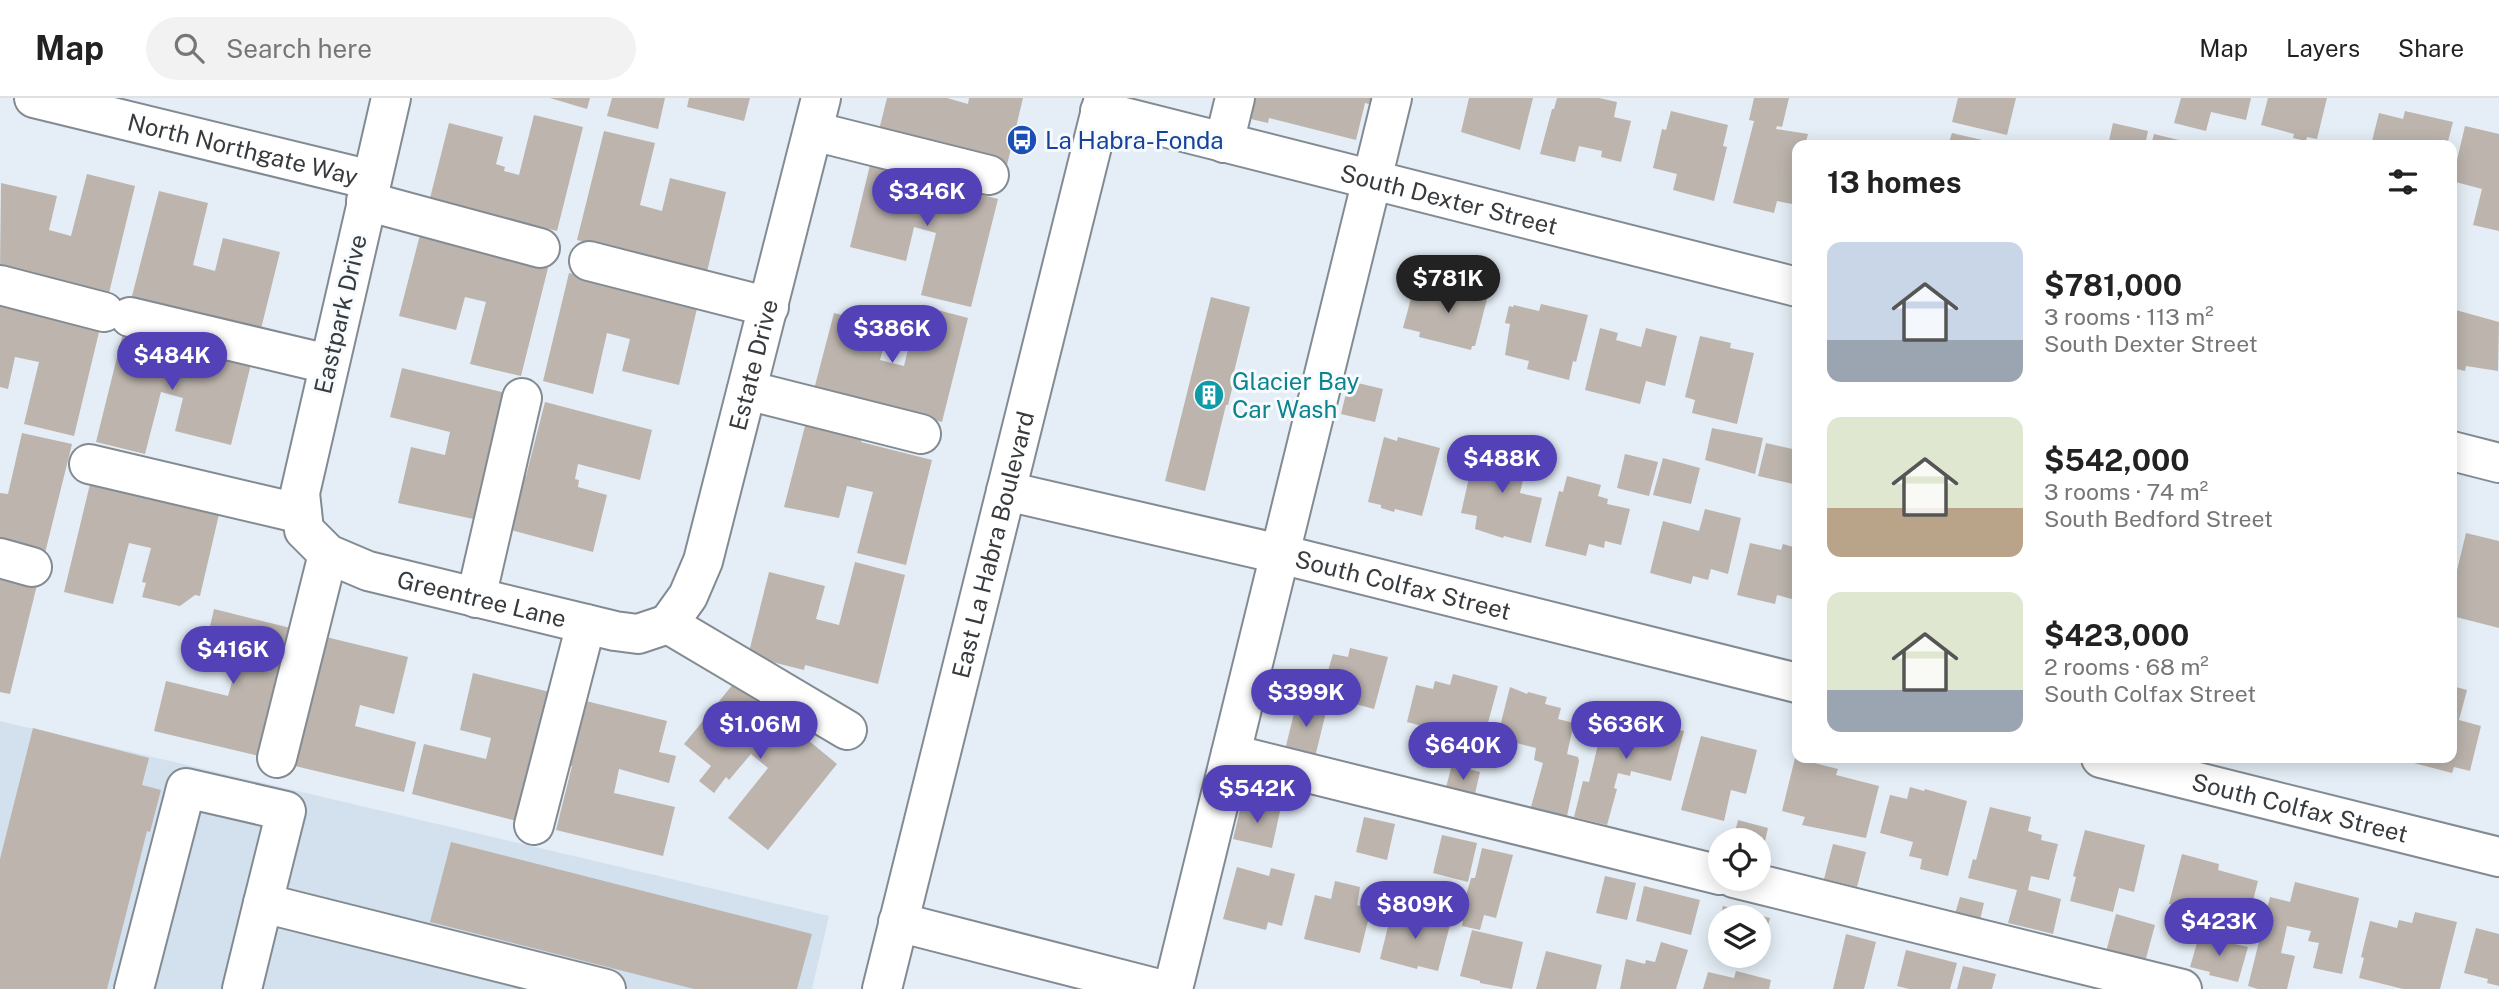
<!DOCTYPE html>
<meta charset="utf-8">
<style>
body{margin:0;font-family:"Public Sans",sans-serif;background:#f2f2f2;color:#222;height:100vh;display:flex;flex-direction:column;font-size:26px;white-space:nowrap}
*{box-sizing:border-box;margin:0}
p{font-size:23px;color:#767676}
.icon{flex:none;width:38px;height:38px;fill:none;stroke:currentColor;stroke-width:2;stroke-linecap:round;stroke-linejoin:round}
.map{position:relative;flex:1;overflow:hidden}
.panel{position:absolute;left:1792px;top:42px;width:665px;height:623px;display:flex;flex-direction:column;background:#fff;border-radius:14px;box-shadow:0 4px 18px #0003}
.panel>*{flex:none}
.controls{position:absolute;left:1708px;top:730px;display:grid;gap:14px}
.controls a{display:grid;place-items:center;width:63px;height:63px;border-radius:50%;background:#fff;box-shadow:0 4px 18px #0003;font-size:35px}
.price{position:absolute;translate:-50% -60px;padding:0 16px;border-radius:24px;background:#5341b8;color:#fff;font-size:23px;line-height:46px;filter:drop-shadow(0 2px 4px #0008)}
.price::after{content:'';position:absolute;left:50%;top:42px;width:21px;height:16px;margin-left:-10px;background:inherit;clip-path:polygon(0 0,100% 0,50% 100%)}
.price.selected{background:#222;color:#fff}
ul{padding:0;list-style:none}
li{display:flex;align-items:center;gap:21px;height:175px;padding:0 35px}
li span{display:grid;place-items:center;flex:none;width:196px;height:140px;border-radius:14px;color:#555}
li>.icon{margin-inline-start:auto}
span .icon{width:84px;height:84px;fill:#fffc;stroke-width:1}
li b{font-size:30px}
h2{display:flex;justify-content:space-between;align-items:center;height:84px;padding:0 35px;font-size:30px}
header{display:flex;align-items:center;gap:42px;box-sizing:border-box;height:98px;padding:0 35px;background:#fff;border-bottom:2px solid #e0e0e0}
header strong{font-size:33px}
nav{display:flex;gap:38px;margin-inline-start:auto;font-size:24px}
.search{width:490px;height:63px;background:#f2f2f2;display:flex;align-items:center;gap:18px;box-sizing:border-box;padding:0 24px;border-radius:38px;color:#767676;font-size:26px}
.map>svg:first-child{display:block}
.built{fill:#d3e1ee}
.building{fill:#bcb4ad}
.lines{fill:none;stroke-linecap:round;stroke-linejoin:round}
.minor-casing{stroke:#838b92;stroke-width:42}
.major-casing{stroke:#838b92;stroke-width:42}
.minor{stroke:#fff;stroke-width:38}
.major{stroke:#fff;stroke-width:38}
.labels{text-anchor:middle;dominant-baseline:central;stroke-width:6;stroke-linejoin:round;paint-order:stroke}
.transit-label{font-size:24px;fill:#164399;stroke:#f7fbfe;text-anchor:start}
.street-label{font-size:24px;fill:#383b3e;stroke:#f7fbfe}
.culture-label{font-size:24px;fill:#0d838f;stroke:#f7fbfe;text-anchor:start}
</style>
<header>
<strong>Map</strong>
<div class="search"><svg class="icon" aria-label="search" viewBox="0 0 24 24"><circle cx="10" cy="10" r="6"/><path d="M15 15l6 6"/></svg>Search here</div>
<nav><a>Map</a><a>Layers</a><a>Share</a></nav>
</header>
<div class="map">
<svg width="2499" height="891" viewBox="0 0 2499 891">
<rect width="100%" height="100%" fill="#e5eef6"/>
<polygon class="built" points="0,623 829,818 812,891 0,891"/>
<g class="building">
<polygon points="550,0 590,0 587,11"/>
<polygon points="612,0 665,0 658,31 607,18"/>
<polygon points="689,0 750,0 744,23 687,9"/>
<polygon points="887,0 947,0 968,6 969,0 1023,0 1007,67 934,49 877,40"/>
<polygon points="1256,0 1375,0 1373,7 1365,5 1356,42 1269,20 1268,25 1251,21"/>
<polygon points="1469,0 1533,0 1520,52 1461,34"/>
<polygon points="1557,0 1599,0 1617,4 1614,19 1631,23 1621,64 1601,59 1602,53 1579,48 1575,64 1540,56 1552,11 1554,11"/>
<polygon points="1754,0 1789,0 1782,29 1777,28 1776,31 1808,36 1805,47 1797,47 1797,102 1793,101 1792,106 1777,103 1774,115 1733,105 1754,23 1749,22"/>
<polygon points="1958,0 2016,0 2007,37 1952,24"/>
<polygon points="2181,0 2251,0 2246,22 2211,14 2206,33 2174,25"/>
<polygon points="2268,0 2327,0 2317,41 2307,39 2306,43 2293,40 2294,36 2261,27"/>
<polygon points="1671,13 1728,27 1723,48 1727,49 1714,103 1673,92 1677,76 1653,70 1662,31 1666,32"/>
<polygon points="2405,13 2453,24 2447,47 2371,47 2379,15 2403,21"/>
<polygon points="534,17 583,29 557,133 513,122 512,125 428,108 449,25 503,39 496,66 505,69 504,73 519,77"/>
<polygon points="2113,25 2148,33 2145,47 2108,47"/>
<polygon points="2465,28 2499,36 2499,133 2473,127 2482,91 2452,83"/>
<polygon points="604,33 655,45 640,107 662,113 670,80 726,94 706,178 650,159 577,142"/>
<polygon points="1952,35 1991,44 1990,47 1948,47"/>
<polygon points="2154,36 2183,43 2183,47 2151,47"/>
<polygon points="871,63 926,77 925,82 998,101 971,209 921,197 936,135 914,129 906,163 850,149"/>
<polygon points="87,76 135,88 109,195 37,178 0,173 1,85 57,98 49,132 71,138"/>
<polygon points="159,93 208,105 193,167 215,173 223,140 280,154 259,239 131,202"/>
<polygon points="421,133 475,152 548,170 521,278 470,266 486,204 465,199 456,232 399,218"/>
<polygon points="569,175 642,192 699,202 679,287 622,273 630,241 607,235 593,296 543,283"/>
<polygon points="1448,182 1489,193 1475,248 1472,248 1471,252 1419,239 1420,234 1403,230 1413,193 1430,197 1431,192 1445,195"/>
<polygon points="1211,199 1250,209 1231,286 1233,287 1228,307 1226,307 1205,393 1165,383"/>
<polygon points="0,200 100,230 74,338 24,326 39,264 15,259 8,291 0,289"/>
<polygon points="1541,206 1588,217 1576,264 1573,263 1569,282 1527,271 1529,263 1505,257 1510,226 1505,225 1509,208 1513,209 1514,207 1539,213"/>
<polygon points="919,207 968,220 942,324 899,314 812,299 834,215 889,229 880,262 904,268"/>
<polygon points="2452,211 2499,224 2498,273 2466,268 2465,273 2452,270"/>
<polygon points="1600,230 1618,235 1616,242 1641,249 1646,230 1677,238 1665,288 1646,283 1640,306 1585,292"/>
<polygon points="123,235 252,262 231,347 175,333 183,300 161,294 145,356 96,344"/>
<polygon points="1700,238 1731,245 1730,250 1754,255 1737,326 1692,315 1695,302 1685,299"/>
<polygon points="402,270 510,296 483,423 398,405 411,349 445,357 450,334 390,319"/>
<polygon points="1349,283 1383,291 1375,324 1341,316"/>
<polygon points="545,304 652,332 640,382 578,366 575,381 579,382 578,389 607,397 593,454 507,431 521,376 526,378"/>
<polygon points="806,324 863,338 861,344 932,362 906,467 857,455 873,394 847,388 839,420 784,409"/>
<polygon points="1712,330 1763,340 1755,376 1705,362"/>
<polygon points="22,335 72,346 45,455 0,444 0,395 8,396"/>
<polygon points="1384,339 1397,343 1398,339 1440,350 1422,418 1395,411 1394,414 1381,410 1381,407 1368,404"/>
<polygon points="1499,343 1530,351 1520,395 1542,400 1531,445 1504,438 1503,440 1475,431 1477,418 1461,415 1473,362 1493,367"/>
<polygon points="1766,345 1797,352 1797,368 1793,386 1758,378"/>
<polygon points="1625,356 1658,364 1649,398 1617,390"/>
<polygon points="1663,360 1700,370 1691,406 1653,397"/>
<polygon points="1567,378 1601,387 1598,398 1608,401 1607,406 1630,411 1621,447 1605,443 1604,450 1589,446 1586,458 1545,448 1559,393 1563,394"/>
<polygon points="90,386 154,401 154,399 220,412 200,498 195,497 180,508 142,499 146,485 142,484 151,450 129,445 113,506 64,494"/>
<polygon points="1705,411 1741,420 1728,476 1711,471 1708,482 1693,478 1691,486 1650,475 1663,423 1699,433"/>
<polygon points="2466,435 2499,443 2499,530 2452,518 2452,493"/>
<polygon points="1750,445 1781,452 1783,446 1797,450 1797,485 1792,501 1777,497 1775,506 1737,497"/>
<polygon points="855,464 905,477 878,586 805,567 804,572 748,558 769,474 825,488 816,521 839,527"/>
<polygon points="0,478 37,487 10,596 0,594"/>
<polygon points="214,511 299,532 263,659 154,633 166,583 228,598 234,576 201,567"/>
<polygon points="322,538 408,559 394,616 360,607 355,628 416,644 404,694 295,668 313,595"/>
<polygon points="1350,550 1388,559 1374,611 1344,603 1342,609 1319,603 1333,556 1348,559"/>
<polygon points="473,575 558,596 521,724 412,696 424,646 486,661 491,640 460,632"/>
<polygon points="1453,576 1498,588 1477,665 1464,662 1465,658 1421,647 1426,629 1407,624 1416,587 1433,591 1435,583 1450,587"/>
<polygon points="739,579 782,614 779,618 837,666 768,752 728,720 768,670 751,656 729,682 726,679 714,695 699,683 711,668 684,646"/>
<polygon points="2452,588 2467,592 2459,622 2481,628 2470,673 2454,669 2452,675 2410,664 2412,660 2452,660"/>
<polygon points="1510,589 1527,596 1528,594 1547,599 1545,606 1561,610 1558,621 1574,625 1567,656 1578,659 1579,663 1567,718 1531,709 1543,665 1534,662 1536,650 1497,640"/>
<polygon points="582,602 667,623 659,654 676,658 669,685 619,671 614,695 675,709 663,758 556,732 572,668 569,668 572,659 568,658"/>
<polygon points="1297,603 1327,610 1315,659 1285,652"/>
<polygon points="1606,613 1684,633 1671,683 1631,673 1630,678 1618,675 1614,690 1617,691 1607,727 1574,719 1583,683 1589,684"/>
<polygon points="33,630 149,660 142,687 161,692 150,734 147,733 107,891 0,891 0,761"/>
<polygon points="1701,638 1757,652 1746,696 1731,692 1724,723 1681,712"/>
<polygon points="1795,660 1838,671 1836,677 1879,688 1866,740 1802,727 1805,719 1782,713"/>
<polygon points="1452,667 1480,674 1474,700 1445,693"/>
<polygon points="1910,689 1924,693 1925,691 1967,703 1948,778 1920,771 1922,761 1909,758 1913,744 1880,735 1890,697 1907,701"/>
<polygon points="1242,704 1280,713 1272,750 1233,741"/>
<polygon points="1990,709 2031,719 2028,733 2042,737 2041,742 2058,746 2049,782 2031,778 2028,792 2061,801 2053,836 2008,825 2017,792 1968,780 1973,761 1976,762"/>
<polygon points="1364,719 1395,726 1387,762 1356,754"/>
<polygon points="1738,722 1768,730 1760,765 1759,742 1733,742"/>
<polygon points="2085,732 2145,747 2134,794 2119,790 2113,814 2070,803 2076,779 2073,778"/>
<polygon points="1442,737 1477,745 1468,784 1433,775"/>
<polygon points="451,744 812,836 797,891 694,891 430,824"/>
<polygon points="1833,746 1866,754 1857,789 1824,781"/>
<polygon points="1482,750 1513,757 1496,820 1484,817 1480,832 1462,828 1463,823 1460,819 1471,780 1475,780"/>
<polygon points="2182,756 2219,766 2218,772 2258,783 2247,826 2244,826 2243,829 2232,827 2233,822 2223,820 2221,826 2208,822 2210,817 2169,806"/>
<polygon points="1237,769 1269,778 1271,770 1295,776 1282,828 1268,824 1266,832 1223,821"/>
<polygon points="1605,778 1636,785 1627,822 1596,815"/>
<polygon points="1335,783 1360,789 1357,807 1371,811 1360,855 1304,841 1315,797 1331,801"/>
<polygon points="2295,784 2359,800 2342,876 2313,870 2319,845 2308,843 2311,833 2287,828 2281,855 2295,858 2287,891 2258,891 2248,888 2270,799 2290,804"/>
<polygon points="1644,788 1700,802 1691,837 1636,823"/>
<polygon points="1960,799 1984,805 1980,822 1955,816"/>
<polygon points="1723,808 1770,820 1761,854 1759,854 1759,819 1720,819"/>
<polygon points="1392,812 1450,827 1438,873 1418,868 1417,871 1380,861"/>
<polygon points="2415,814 2457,824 2440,891 2403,891 2359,880 2364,860 2361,859 2370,823 2397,830 2399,822 2412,825"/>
<polygon points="2116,816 2155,827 2145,864 2106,854"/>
<polygon points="2476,830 2499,836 2499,888 2487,885 2488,881 2464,875"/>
<polygon points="1472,832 1523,844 1512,891 1480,885 1480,883 1460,878"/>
<polygon points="1846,836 1876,844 1864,891 1833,891"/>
<polygon points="2199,838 2248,849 2238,884 2209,877 2210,874 2190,869"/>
<polygon points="1661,844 1688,852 1676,891 1620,891 1626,861 1645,866 1646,862 1655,864"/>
<polygon points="1906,852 1957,865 1950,891 1909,891 1897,888"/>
<polygon points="1546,853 1602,867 1596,891 1536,891"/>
<polygon points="1963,868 1996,876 1992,891 1957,891"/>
<polygon points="1736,873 1771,882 1769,891 1703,891 1708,874 1734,880"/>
</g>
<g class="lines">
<g class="minor-casing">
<g id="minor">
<path id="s1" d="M 34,0 L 371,82"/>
<path id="s2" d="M 391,0 L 300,395 L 304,432 L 328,456 L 368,473 L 615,533 L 638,536 L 668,526"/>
<path id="s3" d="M 1100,13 L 1797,189"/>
<polyline points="813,33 989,77"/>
<polyline points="1224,45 1235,0"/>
<polyline points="366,103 540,150"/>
<polyline points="589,163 769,209"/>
<polyline points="0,187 104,214"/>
<polyline points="130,219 328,266"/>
<polyline points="747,292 921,336"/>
<polyline points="2452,353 2499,365"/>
<polyline points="89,366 302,416"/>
<path id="s4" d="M 1006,393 L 1280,456 L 1797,585"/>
<polyline points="0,460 32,469"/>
<polyline points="476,500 522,300"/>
<path id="s5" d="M 668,526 L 688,498 L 703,463 L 821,0"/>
<polyline points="668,526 847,632"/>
<polyline points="1231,656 1720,777"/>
<polyline points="277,660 328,456"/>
<path id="s6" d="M 2101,660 L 2499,759"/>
<polyline points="534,727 586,526"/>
<polyline points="1734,780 2182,891"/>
<polyline points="898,824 1159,891"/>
<polyline points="134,891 186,690 286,713 263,805 606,891"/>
<polyline points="242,891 263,805"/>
<polyline points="1173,891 1392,0"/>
</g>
</g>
<g class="major-casing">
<g id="major">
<path id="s7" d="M 882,891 L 1104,0"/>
</g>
</g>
<use href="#minor" class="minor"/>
<use href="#major" class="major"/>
</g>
<defs>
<g id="bus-disc" transform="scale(1.575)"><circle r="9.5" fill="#1a4fb4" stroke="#f7fbfe"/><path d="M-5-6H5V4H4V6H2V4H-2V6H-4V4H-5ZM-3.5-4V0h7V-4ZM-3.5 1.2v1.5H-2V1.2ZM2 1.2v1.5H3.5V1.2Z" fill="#fff"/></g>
<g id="building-disc" transform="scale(1.575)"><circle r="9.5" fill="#0f9aa8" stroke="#f7fbfe"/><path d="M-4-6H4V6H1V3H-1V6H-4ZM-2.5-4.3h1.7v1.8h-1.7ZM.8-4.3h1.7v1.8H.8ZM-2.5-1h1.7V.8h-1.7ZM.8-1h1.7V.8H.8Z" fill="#fff"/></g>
</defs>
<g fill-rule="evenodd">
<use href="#bus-disc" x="1022" y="42"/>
<use href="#building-disc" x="1209" y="297"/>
</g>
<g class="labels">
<g class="transit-label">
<text x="1045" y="42">La Habra-Fonda</text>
</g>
<g class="street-label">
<text stroke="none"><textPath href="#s1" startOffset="215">North Northgate Way</textPath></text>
<text stroke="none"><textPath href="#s3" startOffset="360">South Dexter Street</textPath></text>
<text transform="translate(340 216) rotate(-77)">Eastpark Drive</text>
<text stroke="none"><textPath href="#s5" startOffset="275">Estate Drive</textPath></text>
<text stroke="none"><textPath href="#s7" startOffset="458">East La Habra Boulevard</textPath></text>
<text stroke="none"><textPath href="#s4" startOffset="408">South Colfax Street</textPath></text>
<text stroke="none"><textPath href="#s2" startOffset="637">Greentree Lane</textPath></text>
<text stroke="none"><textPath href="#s6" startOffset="205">South Colfax Street</textPath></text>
</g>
<g class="culture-label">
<text x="1232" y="283">Glacier Bay<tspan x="1232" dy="28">Car Wash</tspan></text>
</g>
</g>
</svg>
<div class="controls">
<a><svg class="icon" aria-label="locate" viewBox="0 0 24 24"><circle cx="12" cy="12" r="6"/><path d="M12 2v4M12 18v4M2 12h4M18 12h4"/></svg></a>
<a><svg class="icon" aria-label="layers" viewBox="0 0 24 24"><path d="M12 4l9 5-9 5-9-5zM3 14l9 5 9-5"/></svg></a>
</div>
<b class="price" style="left:927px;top:130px">$346K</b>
<b class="price selected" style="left:1448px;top:217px">$781K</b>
<b class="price" style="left:892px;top:267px">$386K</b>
<b class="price" style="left:172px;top:294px">$484K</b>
<b class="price" style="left:1502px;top:397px">$488K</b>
<b class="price" style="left:233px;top:588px">$416K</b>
<b class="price" style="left:1306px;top:631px">$399K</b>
<b class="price" style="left:760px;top:663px">$1.06M</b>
<b class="price" style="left:1626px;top:663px">$636K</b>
<b class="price" style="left:1463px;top:684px">$640K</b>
<b class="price" style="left:1257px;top:727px">$542K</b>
<b class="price" style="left:1415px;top:843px">$809K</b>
<b class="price" style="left:2219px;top:860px">$423K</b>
<section class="panel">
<h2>13 homes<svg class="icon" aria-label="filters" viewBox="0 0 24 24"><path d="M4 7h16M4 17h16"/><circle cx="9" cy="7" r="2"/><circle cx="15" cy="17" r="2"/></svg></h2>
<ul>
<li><span style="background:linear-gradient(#c9d6e8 70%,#9aa5b1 0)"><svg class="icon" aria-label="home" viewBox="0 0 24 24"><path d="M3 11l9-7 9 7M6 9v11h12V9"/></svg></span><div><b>$781,000</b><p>3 rooms · 113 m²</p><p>South Dexter Street</p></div></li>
<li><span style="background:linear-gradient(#dfe7d0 65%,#b9a48a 0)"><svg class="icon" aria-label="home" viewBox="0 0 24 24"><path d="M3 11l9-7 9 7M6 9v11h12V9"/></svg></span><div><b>$542,000</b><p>3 rooms · 74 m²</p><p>South Bedford Street</p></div></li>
<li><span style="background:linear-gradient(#dfe7d0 70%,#9aa5b1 0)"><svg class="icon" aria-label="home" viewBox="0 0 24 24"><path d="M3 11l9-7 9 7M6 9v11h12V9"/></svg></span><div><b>$423,000</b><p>2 rooms · 68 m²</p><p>South Colfax Street</p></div></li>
</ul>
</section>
</div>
